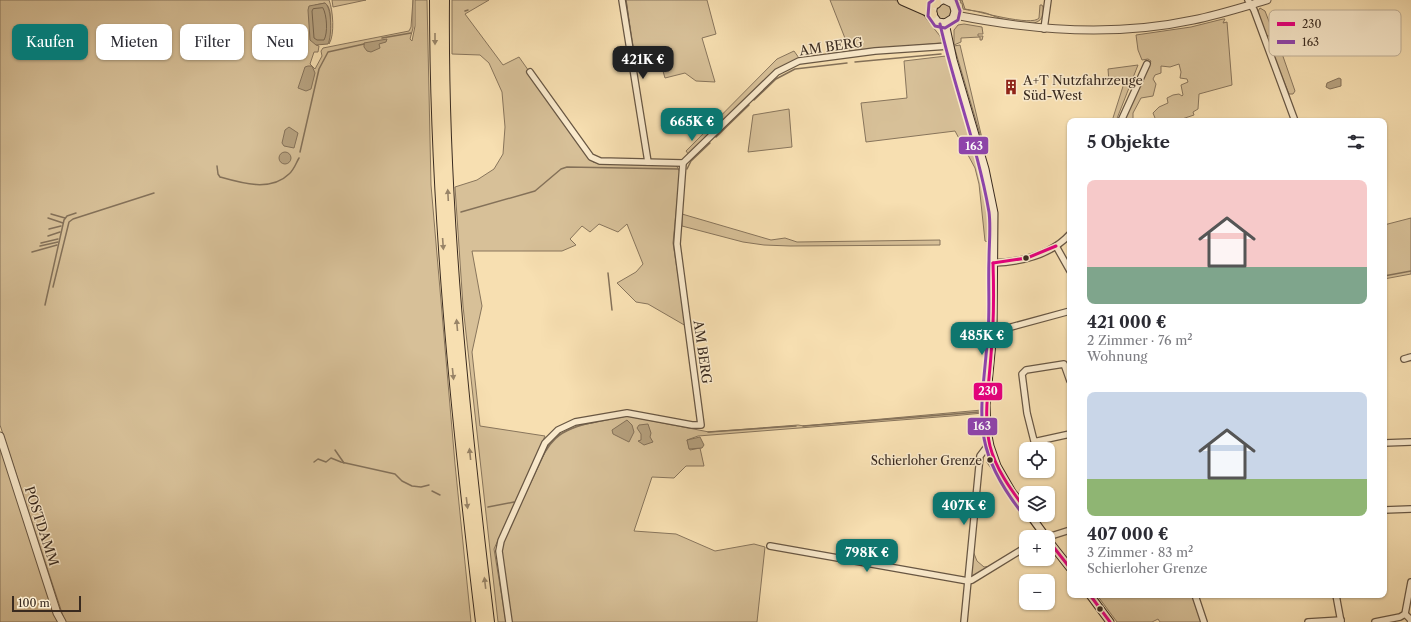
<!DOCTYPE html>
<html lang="de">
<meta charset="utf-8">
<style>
body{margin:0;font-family:"Libre Caslon Text",serif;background:#f2f2f3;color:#2b2b33;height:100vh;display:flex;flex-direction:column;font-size:15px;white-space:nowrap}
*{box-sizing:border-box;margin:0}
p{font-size:13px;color:#7c7c81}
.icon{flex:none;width:22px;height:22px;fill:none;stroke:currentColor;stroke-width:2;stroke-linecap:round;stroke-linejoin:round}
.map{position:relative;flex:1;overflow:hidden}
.details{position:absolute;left:1067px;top:118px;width:320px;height:480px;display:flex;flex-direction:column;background:#fff;border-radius:8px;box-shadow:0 1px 3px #0004}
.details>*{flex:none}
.top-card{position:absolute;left:12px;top:24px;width:380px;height:36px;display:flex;gap:8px}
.fabs{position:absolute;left:1019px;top:442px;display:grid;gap:8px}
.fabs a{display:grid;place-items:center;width:36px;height:36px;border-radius:8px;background:#fff;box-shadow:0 1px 3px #0004;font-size:20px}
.scale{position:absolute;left:12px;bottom:10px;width:69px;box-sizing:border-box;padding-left:4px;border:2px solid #392a1f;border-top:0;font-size:11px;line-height:14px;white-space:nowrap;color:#392a1f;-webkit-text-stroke:3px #faeacc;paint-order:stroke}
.price{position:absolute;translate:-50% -34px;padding:0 9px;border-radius:8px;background:#0f766e;color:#fff;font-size:13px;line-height:26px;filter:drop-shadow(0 1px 2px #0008)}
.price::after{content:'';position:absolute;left:50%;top:24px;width:12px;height:9px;margin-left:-6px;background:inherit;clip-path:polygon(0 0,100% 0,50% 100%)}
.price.current{background:#222;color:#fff}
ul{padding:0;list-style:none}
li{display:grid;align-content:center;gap:8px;height:212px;padding:0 20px}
li span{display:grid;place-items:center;height:124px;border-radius:8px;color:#555}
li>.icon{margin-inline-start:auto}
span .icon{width:72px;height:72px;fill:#fffc;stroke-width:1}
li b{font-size:17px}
h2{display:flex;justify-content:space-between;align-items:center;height:48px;padding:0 20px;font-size:17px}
.tag{padding:0 14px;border-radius:8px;background:#fff;box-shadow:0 1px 3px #0004;font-size:14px;line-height:36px}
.tag.current{background:#0f766e;color:#fff}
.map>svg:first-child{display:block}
.green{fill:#d7c098;stroke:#88755c}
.water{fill:#b6a17f;stroke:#847159}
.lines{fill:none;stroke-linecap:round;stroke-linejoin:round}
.shore{stroke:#78664f;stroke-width:1}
.stream{stroke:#847159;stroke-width:1.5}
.minor-casing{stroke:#685744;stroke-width:8}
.tertiary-casing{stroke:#685744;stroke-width:9}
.secondary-casing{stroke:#392a1f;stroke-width:9}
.motorway-casing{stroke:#392a1f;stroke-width:12}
.minor{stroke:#faeacc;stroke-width:5.5}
.tertiary{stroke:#faeacc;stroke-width:7}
.secondary{stroke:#faeacc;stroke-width:7}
.motorway{stroke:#f7dfb1;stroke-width:10}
.bus-1-casing{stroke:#faeacc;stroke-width:6}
.bus-2-casing{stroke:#faeacc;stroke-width:6}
.bus-1{stroke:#e5007d;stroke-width:3}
.bus-2{stroke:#8e44ad;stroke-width:3}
.oneway{fill:#988468}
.bus-dot{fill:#392a1f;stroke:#faeacc;stroke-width:1.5}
.labels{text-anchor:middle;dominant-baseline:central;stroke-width:3;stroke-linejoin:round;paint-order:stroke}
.bus-label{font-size:12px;fill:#392a1f;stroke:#faeacc;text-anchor:end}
.street-label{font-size:13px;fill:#392a1f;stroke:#faeacc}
.poi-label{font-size:13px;fill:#392a1f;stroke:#faeacc;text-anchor:start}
.key{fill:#faeacc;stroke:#c0b098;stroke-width:1}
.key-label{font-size:11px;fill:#392a1f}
.line-badge{stroke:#faeacc;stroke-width:1.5}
.badge-label{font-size:11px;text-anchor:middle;font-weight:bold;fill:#fff}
</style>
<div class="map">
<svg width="1411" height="622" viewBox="0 0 1411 622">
<rect width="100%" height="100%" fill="#f7dfb1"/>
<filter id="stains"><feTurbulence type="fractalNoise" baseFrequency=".005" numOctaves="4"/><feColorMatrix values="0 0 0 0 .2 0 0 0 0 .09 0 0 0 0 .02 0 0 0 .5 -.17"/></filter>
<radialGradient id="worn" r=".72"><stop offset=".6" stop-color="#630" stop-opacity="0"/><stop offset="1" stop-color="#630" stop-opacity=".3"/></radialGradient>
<g class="green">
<path d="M 0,0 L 329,0 C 333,10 335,35 329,44 C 328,36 335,10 325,3 L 315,5 L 316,45 L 319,46 L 318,52 L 314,52 L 310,64 L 315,69 L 322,56 L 321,51 L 323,48 L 409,31 L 411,27 L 413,0 L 413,28 L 410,39 L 412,41 L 415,26 L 415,0 L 427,0 L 431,185 L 455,464 L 471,622 L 65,622 L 0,425 Z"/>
<polygon points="332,0 366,0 333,7"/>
<polygon points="452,0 489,0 465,14 503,65 519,57 593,162 676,165 680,172 673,243 686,326 648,304 636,302 617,283 636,272 643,264 627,224 618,232 599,224 590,232 582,226 570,239 576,245 562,251 472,251 482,306 472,352 480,426 545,436 494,549 506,622 498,622 463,306 455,187 477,180 494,169 503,154 505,127 502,92 489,63 480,55 452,54"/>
<polygon points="626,0 707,0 716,34 702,38 715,82 696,81 685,73 665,78 656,47 634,52"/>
<polygon points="830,0 895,0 921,12 940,36 942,43 850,51"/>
<path d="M 958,0 L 962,0 L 965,9 C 977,11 1032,27 1039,18 L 1040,5 L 1042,5 C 1044,8 1043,10 1043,14 C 1040,33 1001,19 991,15 C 983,11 971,11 963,9 L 962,3 L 960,3 L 961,1 Z"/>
<circle cx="944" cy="12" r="8"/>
<polygon points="1260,8 1265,11 1275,37 1268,36 1265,33 1258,11"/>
<polygon points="1223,19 1225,19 1223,23 1227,22 1232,85 1199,94 1198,109 1193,112 1194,115 1176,121 1152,121 1155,118 1153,113 1159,107 1168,103 1167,98 1173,95 1179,94 1182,96 1183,95 1181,85 1188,82 1187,79 1180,78 1181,72 1179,64 1170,67 1161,66 1161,73 1155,75 1153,79 1156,84 1153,96 1141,98 1133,113 1133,118 1130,121 1123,121 1142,77 1151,61 1148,59 1142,60 1138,50 1136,35 1191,27"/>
<polygon points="964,24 982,27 983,34 978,34 978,36 983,36 982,40 980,40 980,37 961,38 961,42 954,45 954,30 958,25"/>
<polygon points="1274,41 1278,42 1295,91 1293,94 1289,94 1269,44"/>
<polygon points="960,45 985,151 954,46"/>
<polygon points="794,51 799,58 775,70 689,155 686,151 777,59"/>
<polygon points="946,56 983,179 988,209 988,242 985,241 979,184 975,168 955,131 866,142 861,103 907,98 904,61"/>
<polygon points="1138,65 1116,121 1112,121 1125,80 1109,82 1108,69"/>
<polygon points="789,109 792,147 748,152 753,115"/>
<polygon points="682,214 771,240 785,238 797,242 940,240 940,245 790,246 764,245 743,242 682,226"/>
<polygon points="1411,218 1411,274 1384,279 1384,225"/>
<polygon points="982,410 983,413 951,416 698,436 687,440 690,450 700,448 704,466 686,466 674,478 652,477 634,531 676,534 715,551 754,544 765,547 757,622 511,622 501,553 503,542 548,446 560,434 577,426 627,416 709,432 798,425 804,426"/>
<polygon points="0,445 58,622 0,622"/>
<polygon points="973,551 977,561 984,567 991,566 972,576 971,574"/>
<polygon points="1097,595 1192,595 1201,622 1160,622 1158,619 1152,622 1117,622"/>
</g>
<g class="water">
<path d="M 325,3 C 332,8 332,36 328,44 L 316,45 L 310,40 L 308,10 L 309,6 Z"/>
<polygon points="387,39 386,42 379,44 380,48 371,52 367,51 364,47 364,43"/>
<polygon points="308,66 312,66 315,73 311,89 306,91 298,88 305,67"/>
<polygon points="1339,78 1341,79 1341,86 1330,89 1326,87 1327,83"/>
<polygon points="289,127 298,133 294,148 284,146 282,143 285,130"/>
<circle cx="285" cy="158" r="6"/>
<polygon points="627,420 632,425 634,432 629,442 613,434 612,430"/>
<polygon points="648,424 651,433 650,437 653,442 644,445 638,441 641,440 641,434 637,428 639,425"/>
<polygon points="700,437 704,445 702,448 689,449 687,440"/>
</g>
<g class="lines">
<path class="shore" d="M 323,8 C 327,15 328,33 324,40 L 317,40 L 314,38 L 312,11 L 313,9 Z"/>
<g class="stream">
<polyline points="626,0 633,53"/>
<polyline points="465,11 468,10"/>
<polyline points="382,38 411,33"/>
<polyline points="855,62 941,54"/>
<polyline points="754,100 776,79 795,69 847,63"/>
<polyline points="716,137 749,105"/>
<polyline points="300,152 319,69 328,52 364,44"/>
<path d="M 217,166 L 218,174 L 220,177 C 241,183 271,192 289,174 C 294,170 296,163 299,158"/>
<polyline points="687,169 691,161 710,143"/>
<polyline points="461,212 535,191 561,169 567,167 678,169"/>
<polyline points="51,214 65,218"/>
<polyline points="48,218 63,223"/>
<polyline points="49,229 61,226"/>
<polyline points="48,236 60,232"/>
<polyline points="41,243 58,239"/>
<polyline points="40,246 58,242"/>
<polyline points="32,252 57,245"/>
<polyline points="608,273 612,310"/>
<polyline points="1384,276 1411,271"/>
<polyline points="53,287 69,222 73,219 154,193"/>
<polyline points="45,305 64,220 67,216 76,213"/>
<polyline points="803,426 979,412"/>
<polyline points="708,432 796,426"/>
<polyline points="335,450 344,463"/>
<polyline points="314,462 318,459 326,462 331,458 341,462 395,474 402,481 412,486 421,487 429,485"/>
<polyline points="987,462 1039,534"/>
<path d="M 529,484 C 548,446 550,430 596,422"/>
<polyline points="432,491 440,495"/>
<polyline points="488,507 514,502"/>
</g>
<g class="minor-casing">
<g id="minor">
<polyline points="622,0 648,162"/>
<polyline points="1248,0 1254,10 1295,121"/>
<polyline points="1044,29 1048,0"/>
<polyline points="530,72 591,157 600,161 683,163"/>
<polyline points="1121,121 1147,64"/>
<polyline points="1056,246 1070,271"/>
<path d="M 993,263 C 1021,262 1051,255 1070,234"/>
<polyline points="993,332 1070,311"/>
<polyline points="1404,359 1411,357"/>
<polyline points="1070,381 1064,364 1026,370 1022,374 1027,413 1034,441 1038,441 1070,434"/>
<polyline points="1384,443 1411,442"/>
<polyline points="1384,510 1411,509"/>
<polyline points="1048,537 1070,530"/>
<polyline points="770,546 968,581 972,580 1026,547"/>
<polyline points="1195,595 1204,622"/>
<polyline points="1336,595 1341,622"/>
<polyline points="1405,614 1410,619 1411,622"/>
<polyline points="509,622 499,551 501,541 545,443 558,430 575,422 627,413 692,425 701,425 677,244 683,163 777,72 799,61 875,51 949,46"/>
<polyline points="964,622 980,456 986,448 990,446"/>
<polyline points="1308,622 1341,620"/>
<polyline points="1375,622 1400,617 1405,614 1411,582"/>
</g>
</g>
<g class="tertiary-casing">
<g id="tertiary">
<path d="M 955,15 C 1034,31 1114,37 1193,20 C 1218,15 1243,7 1267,0"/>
<polyline points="0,436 57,613 62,622"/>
</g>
</g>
<g class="secondary-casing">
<g id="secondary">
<polyline points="942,0 934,5 932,14 938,22 945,23 953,18 955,11 953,4 945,0"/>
<polyline points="945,23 953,60 985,169 994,213 993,332 986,405 987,431 990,446 997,466 1012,492 1026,510"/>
<polyline points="1030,515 1046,537"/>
<polyline points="1048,540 1070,568"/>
<polyline points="1090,595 1110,622"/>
</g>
</g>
<g class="motorway-casing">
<g id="motorway">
<path d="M 435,0 C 435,208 456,415 481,622"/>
<path d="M 444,0 C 442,208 464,415 489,622"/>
<polyline points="903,0 928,11 932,14"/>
<polyline points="918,4 936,3"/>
</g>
</g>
<use href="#minor" class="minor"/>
<use href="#tertiary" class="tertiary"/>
<use href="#secondary" class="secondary"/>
<use href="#motorway" class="motorway"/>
<g class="bus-1-casing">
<g id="bus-1">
<path d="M 993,263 C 994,294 994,324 991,355 C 989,385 983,416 990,446 C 996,470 1012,491 1026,510"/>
<polyline points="993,263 1027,258 1056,246"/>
<polyline points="1048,540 1070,568"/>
<polyline points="1090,595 1110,622"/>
</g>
</g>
<g class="bus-2-casing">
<g id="bus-2">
<polyline points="933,0 929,3 928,16 935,26 945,28 958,20 960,11 956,0"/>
<path d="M 940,24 C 954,87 978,148 989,212 C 991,227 989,245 989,260 C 988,284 990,309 988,333 C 982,413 968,444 1022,513"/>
</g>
</g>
<use href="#bus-1" class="bus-1"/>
<use href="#bus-2" class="bus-2"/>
</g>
<defs><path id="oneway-solid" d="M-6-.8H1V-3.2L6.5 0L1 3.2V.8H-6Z"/></defs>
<g class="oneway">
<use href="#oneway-solid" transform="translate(435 39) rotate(90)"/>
<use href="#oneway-solid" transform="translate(448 195) rotate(-93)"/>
<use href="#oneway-solid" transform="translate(443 244) rotate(86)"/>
<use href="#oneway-solid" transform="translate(457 325) rotate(-95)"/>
<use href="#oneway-solid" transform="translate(453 374) rotate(84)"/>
<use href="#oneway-solid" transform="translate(470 454) rotate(-96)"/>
<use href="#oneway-solid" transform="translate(467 503) rotate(83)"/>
<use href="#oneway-solid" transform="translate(485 583) rotate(-97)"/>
</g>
<defs>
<g id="building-bare" transform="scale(1.2)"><path d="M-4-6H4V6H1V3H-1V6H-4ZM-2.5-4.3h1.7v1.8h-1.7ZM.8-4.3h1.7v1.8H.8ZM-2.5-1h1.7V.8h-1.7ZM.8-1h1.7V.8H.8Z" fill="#8f2418" stroke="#faeacc" stroke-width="2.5" paint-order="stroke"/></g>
</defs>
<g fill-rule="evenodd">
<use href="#building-bare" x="1011" y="87"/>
</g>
<g class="bus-dot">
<circle cx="1026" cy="258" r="3.5"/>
<circle cx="990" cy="460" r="3.5"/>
<circle cx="1100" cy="609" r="3.5"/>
</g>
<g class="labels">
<g class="bus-label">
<text x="982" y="460">Schierloher Grenze</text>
</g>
<g class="street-label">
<text transform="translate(831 46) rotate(-8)">AM BERG</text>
<text transform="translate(703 352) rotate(82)">AM BERG</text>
<text transform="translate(42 526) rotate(72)">POSTDAMM</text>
</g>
<g class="poi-label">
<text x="1023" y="80">A+T Nutzfahrzeuge<tspan x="1023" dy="15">Süd-West</tspan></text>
</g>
</g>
<rect x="1269" y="10" width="132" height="46" rx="6" class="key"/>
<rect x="1277" y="22" width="18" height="4" fill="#e5007d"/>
<rect x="1277" y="40" width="18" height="4" fill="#8e44ad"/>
<g class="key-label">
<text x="1302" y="28">230</text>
<text x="1302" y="46">163</text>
</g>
<g class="line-badge">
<rect x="958" y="136" width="31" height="19" rx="4" fill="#8e44ad"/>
<rect x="973" y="382" width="30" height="19" rx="4" fill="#e5007d"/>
<rect x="967" y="417" width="31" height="19" rx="4" fill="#8e44ad"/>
</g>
<g class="badge-label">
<text x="974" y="150">163</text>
<text x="988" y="395">230</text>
<text x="982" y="430">163</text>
</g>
<rect width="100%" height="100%" filter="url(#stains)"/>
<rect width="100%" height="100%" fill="url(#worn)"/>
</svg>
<div class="fabs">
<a><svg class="icon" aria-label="locate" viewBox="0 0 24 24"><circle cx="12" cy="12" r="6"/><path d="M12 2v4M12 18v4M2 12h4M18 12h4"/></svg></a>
<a><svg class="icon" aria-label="layers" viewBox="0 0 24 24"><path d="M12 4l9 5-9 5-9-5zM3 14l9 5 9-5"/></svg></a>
<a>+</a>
<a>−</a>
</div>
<div class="scale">100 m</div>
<b class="price current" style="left:643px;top:80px">421K €</b>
<b class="price" style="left:692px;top:142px">665K €</b>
<b class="price" style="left:982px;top:356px">485K €</b>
<b class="price" style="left:964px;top:526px">407K €</b>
<b class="price" style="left:867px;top:573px">798K €</b>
<div class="top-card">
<a class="tag current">Kaufen</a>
<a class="tag">Mieten</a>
<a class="tag">Filter</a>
<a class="tag">Neu</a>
</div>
<section class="details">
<h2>5 Objekte<svg class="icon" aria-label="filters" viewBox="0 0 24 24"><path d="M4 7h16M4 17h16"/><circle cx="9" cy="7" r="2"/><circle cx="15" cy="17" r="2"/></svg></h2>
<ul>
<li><span style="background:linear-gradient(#f6c9c9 70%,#7fa58c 0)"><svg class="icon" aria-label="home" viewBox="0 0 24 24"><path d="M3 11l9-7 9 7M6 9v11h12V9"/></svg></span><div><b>421 000 €</b><p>2 Zimmer · 76 m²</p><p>Wohnung</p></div></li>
<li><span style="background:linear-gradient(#c9d6e8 70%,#8fb573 0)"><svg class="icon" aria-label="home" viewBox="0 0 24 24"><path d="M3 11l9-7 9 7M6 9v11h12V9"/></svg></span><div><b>407 000 €</b><p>3 Zimmer · 83 m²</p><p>Schierloher Grenze</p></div></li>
</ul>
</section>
</div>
